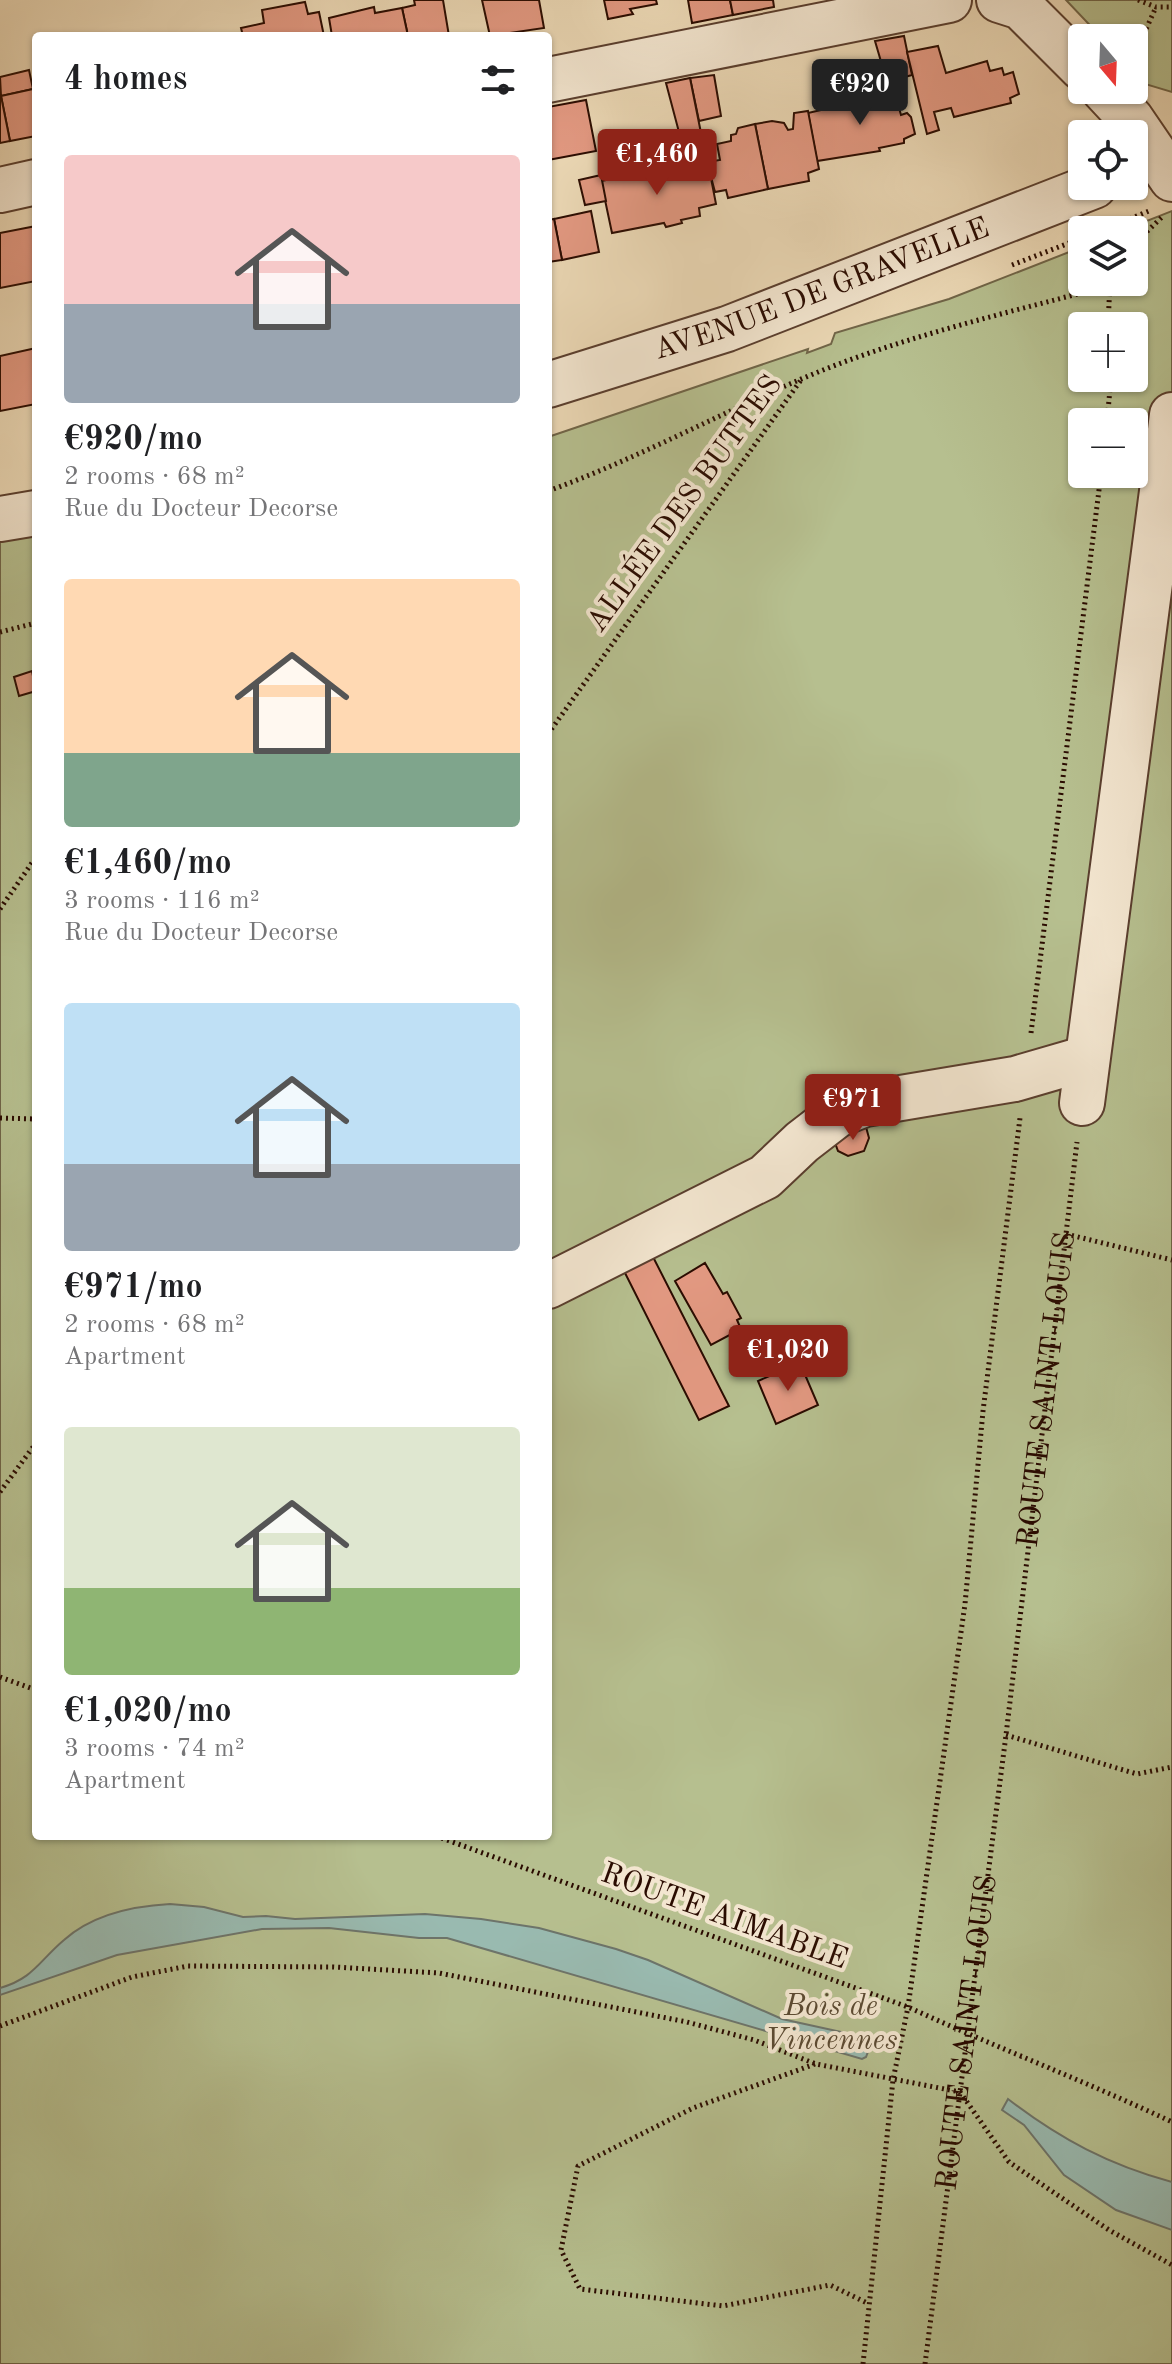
<!DOCTYPE html>
<meta charset="utf-8">
<style>
body{margin:0;font-family:"Old Standard TT",serif;background:#f6f6f6;color:#202124;height:100vh;display:flex;flex-direction:column;font-size:30px;white-space:nowrap}
*{box-sizing:border-box;margin:0}
p{font-size:26px;color:#757577}
.icon{flex:none;width:44px;height:44px;fill:none;stroke:currentColor;stroke-width:2;stroke-linecap:round;stroke-linejoin:round}
.map{position:relative;flex:1;overflow:hidden}
.details{position:absolute;left:32px;top:32px;width:520px;height:1808px;display:flex;flex-direction:column;background:#fff;border-radius:8px;box-shadow:0 2px 6px #0004}
.details>*{flex:none}
.needle{width:52px;rotate:161deg}
.fabs{position:absolute;left:1068px;top:24px;display:grid;gap:16px}
.fabs a{display:grid;place-items:center;width:80px;height:80px;border-radius:8px;background:#fff;box-shadow:0 2px 6px #0004;font-size:40px}
.price{position:absolute;translate:-50% -68px;padding:0 18px;border-radius:8px;background:#8f2418;color:#fff;font-size:26px;line-height:52px;filter:drop-shadow(0 2px 4px #0008)}
.price::after{content:'';position:absolute;left:50%;top:48px;width:24px;height:18px;margin-left:-12px;background:inherit;clip-path:polygon(0 0,100% 0,50% 100%)}
.price.on{background:#222;color:#fff}
ul{padding:0;list-style:none}
li{display:grid;align-content:center;gap:16px;height:424px;padding:0 32px}
li span{display:grid;place-items:center;height:248px;border-radius:8px;color:#555}
li>.icon{margin-inline-start:auto}
span .icon{width:144px;height:144px;fill:#fffc;stroke-width:1}
li b{font-size:34px}
h2{display:flex;justify-content:space-between;align-items:center;height:96px;padding:0 32px;font-size:34px}
.map>svg:first-child{display:block}
.green{fill:#b6bf8f;stroke:#706548;stroke-width:2;fill-rule:evenodd}
.water{fill:#99bab0;stroke:#6d746a;stroke-width:2}
.building{fill:#e39982;stroke:#2a0b00;stroke-width:2}
.lines{fill:none;stroke-linecap:round;stroke-linejoin:round}
.minor-casing{stroke:#5a3e2e;stroke-width:48}
.path{stroke:#2a0b00;stroke-width:5;stroke-dasharray:2 4;stroke-linecap:butt}
.minor{stroke:#f3e6d0;stroke-width:44}
.labels{text-anchor:middle;dominant-baseline:central;stroke-width:8;stroke-linejoin:round;paint-order:stroke}
.street-label{font-size:30px;fill:#2a0b00;stroke:#f3e6d0}
.park-label{font-size:30px;font-style:italic;fill:#5b4a32;stroke:#f3e6d0}
</style>
<div class="map">
<svg width="1172" height="2364" viewBox="0 0 1172 2364">
<rect width="100%" height="100%" fill="#ecd9b6"/>
<filter id="stains"><feTurbulence type="fractalNoise" baseFrequency=".0025" numOctaves="4"/><feColorMatrix values="0 0 0 0 .2 0 0 0 0 .09 0 0 0 0 .02 0 0 0 .5 -.17"/></filter>
<radialGradient id="worn" r=".72"><stop offset=".6" stop-color="#630" stop-opacity="0"/><stop offset="1" stop-color="#630" stop-opacity=".3"/></radialGradient>
<g class="green">
<polygon points="1066,0 1172,0 1172,92 1145,84 1134,71 1134,38 1102,38"/>
<path d="M 1172,211 L 1172,2364 L 0,2364 L 0,542 L 36,533 L 36,1836 L 548,1836 L 548,437 L 808,349 L 807,353 L 831,344 L 835,333 L 949,299 L 1082,247 L 1082,282 L 1134,282 L 1134,230 L 1124,230 ZM 1082,326 L 1134,326 L 1134,378 L 1082,378 ZM 1082,422 L 1134,422 L 1134,474 L 1082,474 Z"/>
</g>
<g class="water">
<path d="M 170,1904 L 204,1907 L 243,1917 L 266,1916 L 295,1919 L 425,1914 L 481,1919 L 539,1928 L 616,1949 L 648,1960 L 782,2019 L 864,2037 L 869,2049 L 866,2057 L 862,2059 L 447,1938 L 419,1938 L 329,1928 L 262,1929 L 117,1955 L 0,1995 L 0,1988 C 34,1978 39,1961 64,1940 C 93,1914 133,1906 170,1904 Z"/>
<path d="M 1008,2099 C 1060,2139 1109,2165 1172,2182 L 1172,2230 L 1116,2210 L 1064,2175 L 1024,2125 L 1002,2110 Z"/>
</g>
<g class="building">
<polygon points="414,0 443,0 449,36 408,36 402,8 415,5"/>
<polygon points="482,0 539,0 544,28 490,36"/>
<polygon points="604,0 656,0 657,4 630,9 633,14 608,19"/>
<polygon points="688,0 730,0 733,15 692,23"/>
<polygon points="730,0 773,0 774,7 733,15"/>
<polygon points="305,2 308,14 319,12 324,36 243,36 241,28 264,23 262,10"/>
<polygon points="374,7 375,13 402,8 408,36 332,36 329,18"/>
<polygon points="904,36 912,75 887,82 875,41"/>
<polygon points="938,46 946,73 987,61 990,71 1002,68 1004,75 1013,72 1019,94 1010,98 1011,103 954,117 951,108 934,112 939,130 927,134 907,52"/>
<polygon points="29,70 33,89 1,96 0,77"/>
<polygon points="714,75 721,116 699,121 690,78"/>
<polygon points="690,78 701,133 680,136 666,83"/>
<polygon points="889,87 895,94 901,115 907,113 911,117 915,134 904,139 904,143 879,148 880,151 817,161 808,113 869,99 871,91"/>
<polygon points="33,89 36,105 36,136 10,141 1,96"/>
<polygon points="1,96 10,141 0,143 0,97"/>
<polygon points="586,100 596,151 548,160 548,107"/>
<polygon points="808,111 819,169 808,173 809,181 768,189 755,124 772,121 784,123 788,130 793,129 794,113"/>
<polygon points="755,124 768,189 728,198 726,190 715,192 707,162 720,160 717,144 731,141 731,135 736,134 738,128"/>
<polygon points="670,163 672,167 689,165 694,178 710,173 716,204 699,208 700,216 681,220 682,223 666,227 664,223 612,233 601,181 650,172 650,166"/>
<polygon points="601,175 606,201 585,205 579,180"/>
<polygon points="591,211 599,252 562,260 554,219"/>
<polygon points="554,219 562,260 548,262 548,220"/>
<polygon points="36,226 36,281 0,288 0,233"/>
<polygon points="36,348 36,404 0,411 0,356"/>
<polygon points="32,671 36,691 19,696 14,677"/>
<polygon points="866,1127 869,1138 864,1151 848,1156 838,1151 834,1140"/>
<polygon points="650,1251 729,1406 699,1420 621,1265"/>
<polygon points="705,1263 723,1294 727,1292 741,1318 737,1320 741,1329 711,1345 675,1281"/>
<polygon points="800,1363 818,1405 776,1424 758,1381"/>
</g>
<g class="lines">
<g class="minor-casing">
<g id="minor">
<polyline points="999,0 1021,7 1082,68"/>
<polyline points="548,80 949,0"/>
<polyline points="1104,90 1131,119 1172,179"/>
<polyline points="0,190 36,182"/>
<path id="s2" d="M 548,385 L 727,329 L 1094,186"/>
<polyline points="0,519 36,513"/>
<polyline points="1082,1103 1172,415"/>
<polyline points="548,1286 765,1177 802,1142 837,1115 865,1104 1015,1079 1087,1058"/>
</g>
</g>
<g class="path">
<polyline points="1138,0 1156,7 1172,7"/>
<polyline points="1134,56 1156,7"/>
<polyline points="1102,230 1149,211"/>
<polyline points="1134,244 1162,217"/>
<polyline points="1012,265 1082,238"/>
<polyline points="1108,326 1110,282"/>
<polyline points="1107,422 1111,378"/>
<path d="M 548,491 C 634,460 715,416 799,380 C 889,341 990,317 1085,292 L 1095,282"/>
<polyline points="0,632 36,623"/>
<polyline points="548,734 801,380"/>
<polyline points="0,909 36,857"/>
<polyline points="1031,1033 1101,474"/>
<polyline points="0,1118 36,1119"/>
<polyline points="1066,1234 1172,1260"/>
<polyline points="0,1492 36,1443"/>
<polyline points="0,1677 36,1690"/>
<polyline points="1006,1735 1137,1774 1172,1767"/>
<path d="M 436,1836 L 908,2007 C 995,2047 1085,2081 1172,2122"/>
<polyline points="0,2026 132,1977 188,1966 334,1967 439,1973 687,2022 754,2040 816,2064 960,2092 1009,2162 1109,2230 1172,2265"/>
<polyline points="815,2064 693,2108 578,2166 561,2250 580,2289 723,2306 830,2285 869,2304"/>
<polyline points="863,2364 893,2080 908,2007 965,1604 983,1411 1020,1118"/>
<path id="s1" d="M 925,2364 L 1006,1735 L 1077,1142"/>
</g>
<use href="#minor" class="minor"/>
</g>
<g class="labels">
<g class="street-label">
<text stroke="none"><textPath href="#s2" startOffset="290">AVENUE DE GRAVELLE</textPath></text>
<text transform="translate(685 504) rotate(-54)">ALLÉE DES BUTTES</text>
<text stroke="none"><textPath href="#s1" startOffset="982">ROUTE SAINT-LOUIS</textPath></text>
<text transform="translate(724 1917) rotate(20)">ROUTE AIMABLE</text>
<text stroke="none"><textPath href="#s1" startOffset="334">ROUTE SAINT-LOUIS</textPath></text>
</g>
<g class="park-label">
<text x="831" y="2007">Bois de<tspan x="831" dy="34">Vincennes</tspan></text>
</g>
</g>
<rect width="100%" height="100%" filter="url(#stains)"/>
<rect width="100%" height="100%" fill="url(#worn)"/>
</svg>
<div class="fabs">
<a><svg class="needle" viewBox="-14 -14 28 28"><path d="M0-13l5 13h-10z" fill="#e53935"/><path d="M0 13l5-13h-10z" fill="#757577"/></svg></a>
<a><svg class="icon" aria-label="locate" viewBox="0 0 24 24"><circle cx="12" cy="12" r="6"/><path d="M12 2v4M12 18v4M2 12h4M18 12h4"/></svg></a>
<a><svg class="icon" aria-label="layers" viewBox="0 0 24 24"><path d="M12 4l9 5-9 5-9-5zM3 14l9 5 9-5"/></svg></a>
<a>+</a>
<a>−</a>
</div>
<b class="price on" style="left:860px;top:127px">€920</b>
<b class="price" style="left:657px;top:197px">€1,460</b>
<b class="price" style="left:853px;top:1142px">€971</b>
<b class="price" style="left:788px;top:1393px">€1,020</b>
<section class="details">
<h2>4 homes<svg class="icon" aria-label="filters" viewBox="0 0 24 24"><path d="M4 7h16M4 17h16"/><circle cx="9" cy="7" r="2"/><circle cx="15" cy="17" r="2"/></svg></h2>
<ul>
<li><span style="background:linear-gradient(#f6c9c9 60%,#9aa5b1 0)"><svg class="icon" aria-label="home" viewBox="0 0 24 24"><path d="M3 11l9-7 9 7M6 9v11h12V9"/></svg></span><div><b>€920/mo</b><p>2 rooms · 68 m²</p><p>Rue du Docteur Decorse</p></div></li>
<li><span style="background:linear-gradient(#ffd9b3 70%,#7fa58c 0)"><svg class="icon" aria-label="home" viewBox="0 0 24 24"><path d="M3 11l9-7 9 7M6 9v11h12V9"/></svg></span><div><b>€1,460/mo</b><p>3 rooms · 116 m²</p><p>Rue du Docteur Decorse</p></div></li>
<li><span style="background:linear-gradient(#bfe0f5 65%,#9aa5b1 0)"><svg class="icon" aria-label="home" viewBox="0 0 24 24"><path d="M3 11l9-7 9 7M6 9v11h12V9"/></svg></span><div><b>€971/mo</b><p>2 rooms · 68 m²</p><p>Apartment</p></div></li>
<li><span style="background:linear-gradient(#dfe7d0 65%,#8fb573 0)"><svg class="icon" aria-label="home" viewBox="0 0 24 24"><path d="M3 11l9-7 9 7M6 9v11h12V9"/></svg></span><div><b>€1,020/mo</b><p>3 rooms · 74 m²</p><p>Apartment</p></div></li>
</ul>
</section>
</div>
